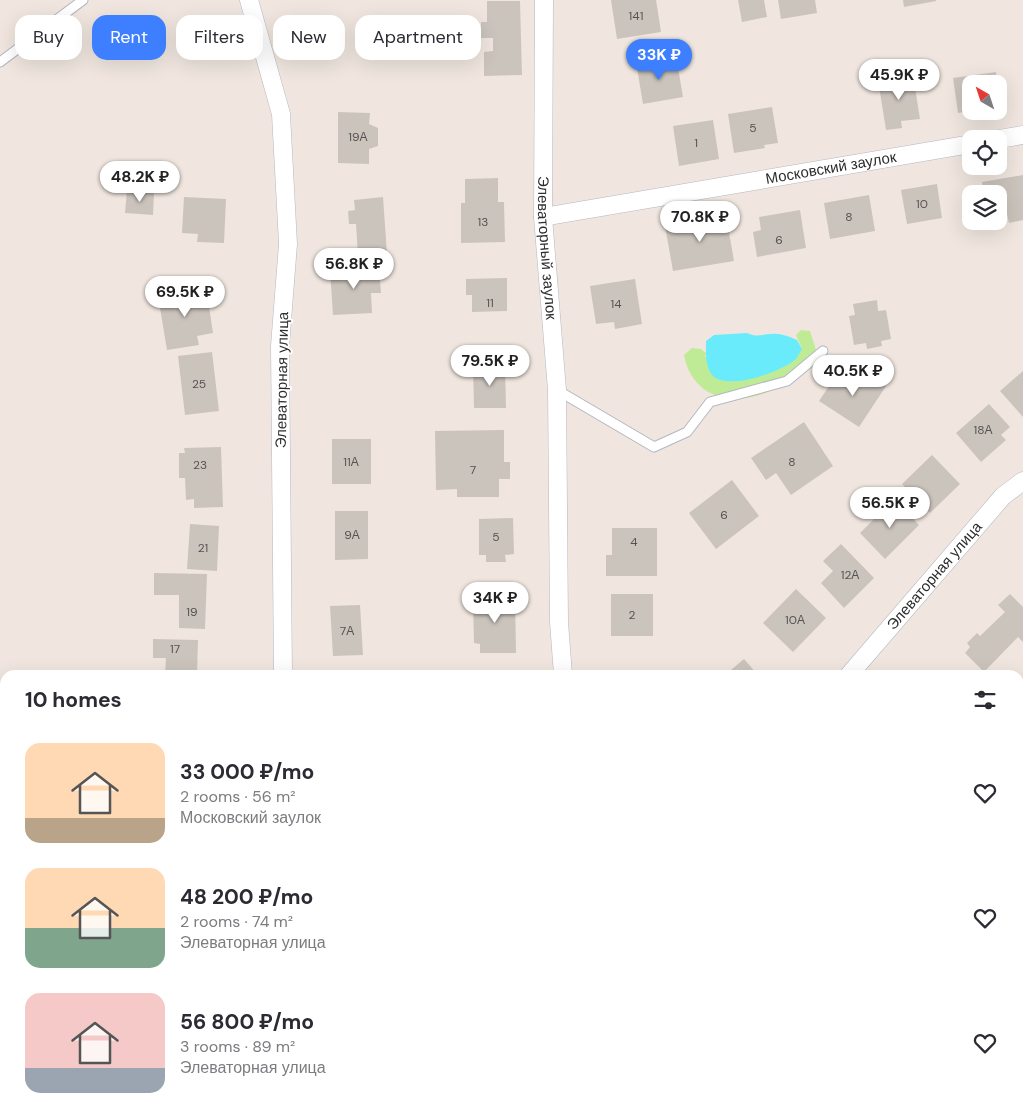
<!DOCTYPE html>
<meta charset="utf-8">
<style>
body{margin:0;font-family:"DM Sans",sans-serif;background:#f7f7f7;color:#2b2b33;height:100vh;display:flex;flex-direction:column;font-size:19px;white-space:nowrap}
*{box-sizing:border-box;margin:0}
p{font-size:16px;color:#7c7c81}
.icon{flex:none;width:28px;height:28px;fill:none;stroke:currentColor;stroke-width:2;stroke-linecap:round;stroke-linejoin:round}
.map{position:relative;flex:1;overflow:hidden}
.panel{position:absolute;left:0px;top:670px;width:1024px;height:446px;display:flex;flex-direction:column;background:#fff;border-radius:15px 15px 0 0;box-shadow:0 5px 20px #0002}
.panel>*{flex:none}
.banner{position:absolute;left:15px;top:15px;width:500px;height:45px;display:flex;gap:10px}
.needle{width:32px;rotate:321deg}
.tools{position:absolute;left:962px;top:75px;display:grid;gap:10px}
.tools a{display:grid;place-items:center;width:45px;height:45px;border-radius:10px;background:#fff;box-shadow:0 5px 20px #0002;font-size:25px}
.price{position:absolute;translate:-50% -42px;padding:0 11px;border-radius:18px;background:#fff;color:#222;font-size:16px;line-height:32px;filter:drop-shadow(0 1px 2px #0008)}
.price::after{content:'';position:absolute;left:50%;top:30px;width:15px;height:11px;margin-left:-8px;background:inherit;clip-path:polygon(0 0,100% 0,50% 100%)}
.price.on{background:#3d7fff;color:#fff}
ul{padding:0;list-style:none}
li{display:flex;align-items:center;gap:15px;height:125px;padding:0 25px}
li span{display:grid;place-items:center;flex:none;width:140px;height:100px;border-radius:15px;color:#555}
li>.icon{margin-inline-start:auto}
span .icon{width:60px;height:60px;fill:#fffc;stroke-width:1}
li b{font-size:21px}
h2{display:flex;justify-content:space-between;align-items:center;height:60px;padding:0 25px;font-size:21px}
.tag{padding:0 18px;border-radius:15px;background:#fff;box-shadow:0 5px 20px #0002;font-size:18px;line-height:45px}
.tag.on{background:#3d7fff;color:#fff}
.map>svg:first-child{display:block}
.green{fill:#c0eb96}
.water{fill:#69ebfb}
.building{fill:#cbc4bd}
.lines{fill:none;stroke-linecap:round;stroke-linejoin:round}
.lane-casing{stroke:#b3b7c2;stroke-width:11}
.street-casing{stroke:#b3b7c2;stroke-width:19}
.lane{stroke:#fff;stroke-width:9}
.street{stroke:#fff;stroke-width:18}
.labels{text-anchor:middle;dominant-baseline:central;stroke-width:4;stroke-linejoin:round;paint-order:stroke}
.number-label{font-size:12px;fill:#545351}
.street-label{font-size:15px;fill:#2d2d2d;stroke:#fff}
</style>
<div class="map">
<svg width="1023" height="1116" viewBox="0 0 1023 1116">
<rect width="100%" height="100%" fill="#f0e6df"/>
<path class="green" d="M 801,330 L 810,331 L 817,353 C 807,362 797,374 786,382 C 749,408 694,407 684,355 L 692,348 L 701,349 L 706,353 L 705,357 L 802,349 L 796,335 Z"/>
<path class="water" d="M 747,333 C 758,338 761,334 772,334 C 780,333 790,337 797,340 L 802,349 C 800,352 798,356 796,359 C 782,372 721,394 710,372 C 705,362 706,351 706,341 L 714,335 Z"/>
<g class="building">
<polygon points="611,0 656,0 661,32 617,39"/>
<polygon points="738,0 764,0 767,17 742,22"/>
<polygon points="778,0 815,0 817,13 781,19"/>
<polygon points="903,0 936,0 936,1 904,7"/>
<polygon points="487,1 520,1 522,75 484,76 484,52 493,51 493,38 481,38 481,22 487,22"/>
<polygon points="660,58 661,64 677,62 683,97 643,104 637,68 644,67 643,60"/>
<polygon points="996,72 998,84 971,84 971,111 958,113 953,78"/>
<polygon points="913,75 920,119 901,121 902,128 886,130 878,80"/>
<polygon points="772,107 778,143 764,145 765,148 734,153 728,114"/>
<polygon points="338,112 370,113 369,124 378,128 378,146 369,149 369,164 338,163"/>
<polygon points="713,120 719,159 679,166 673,126"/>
<polygon points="1023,175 1023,220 1009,223 1007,214 999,215 999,194 984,194 982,182"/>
<polygon points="498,178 498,202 504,202 505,242 461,243 461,203 465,203 465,179"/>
<polygon points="937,184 942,218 907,224 901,190"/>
<polygon points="127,190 154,192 153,215 125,213"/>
<polygon points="869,195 875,231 830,239 824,203"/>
<polygon points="184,197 226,199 224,243 197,242 198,234 182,233"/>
<polygon points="383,197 387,254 358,256 356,224 349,224 348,211 355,210 354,200"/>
<polygon points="800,210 806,248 757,257 753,232 761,230 759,217"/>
<polygon points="726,215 734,261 673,271 665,226"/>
<polygon points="379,267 381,293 371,293 372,313 333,315 330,270"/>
<polygon points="507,278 507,311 472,312 472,295 466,295 466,279"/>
<polygon points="635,279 642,324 615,329 614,322 596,324 590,286"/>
<polygon points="206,287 213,333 197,336 199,345 167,350 158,296"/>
<polygon points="877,300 878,311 886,310 891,339 881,341 882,346 867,349 866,343 854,345 849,316 855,315 853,304"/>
<polygon points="212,352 219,411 185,415 178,356"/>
<polygon points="473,366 505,366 506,408 474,408"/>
<polygon points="863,371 886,386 859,427 819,401 838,373 854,384"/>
<polygon points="1023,371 1023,417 1000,391"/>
<polygon points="989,404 1010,427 1001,435 1006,440 981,462 956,433"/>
<polygon points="804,422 833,466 791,495 776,473 766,480 751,458"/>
<polygon points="504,430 504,462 510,462 510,479 499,479 499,497 457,497 457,489 436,490 435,431"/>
<rect x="332" y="439" width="39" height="45"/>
<polygon points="221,447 223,507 194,508 194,499 186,500 185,478 179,478 179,453 185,453 184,448"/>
<polygon points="932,455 960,484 930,513 902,484"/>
<polygon points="732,480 759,516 716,549 689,513"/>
<polygon points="894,499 919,525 885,559 860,533"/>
<polygon points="335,511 368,511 368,559 335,560"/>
<polygon points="513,518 514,554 505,555 506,562 486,562 486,555 479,555 479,519"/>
<polygon points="190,524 219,526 217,571 187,569"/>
<polygon points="612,528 657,528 657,576 606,576 606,555 612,555"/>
<polygon points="841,544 874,578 844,608 821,583 833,571 823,561"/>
<polygon points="154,573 207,574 205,629 179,628 179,595 154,595"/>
<polygon points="796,589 826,618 793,652 763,623"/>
<rect x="611" y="594" width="42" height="42"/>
<polygon points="1010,594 1023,607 1023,642 1018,637 984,672 965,653 970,647 967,643 977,633 980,636 1005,612 998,605"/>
<polygon points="515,595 516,653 480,653 480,644 474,643 473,603 479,603 479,596"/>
<polygon points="360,605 363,655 333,656 330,606"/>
<polygon points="153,639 198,640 197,675 165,675 166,658 153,658"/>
<polygon points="744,659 758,675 725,675"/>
<polygon points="341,1111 362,1111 365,1116 333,1116"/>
<polygon points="376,1111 396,1111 388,1116 379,1116"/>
<polygon points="404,1111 415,1111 407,1116"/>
<polygon points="871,1111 888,1111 889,1116 858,1116"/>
</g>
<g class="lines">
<g class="lane-casing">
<g id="lane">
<polyline points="0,62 83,0"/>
<polyline points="557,390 654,447 687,432 710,402 787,381 823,351"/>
</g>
</g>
<g class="street-casing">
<g id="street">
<polyline points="249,0 281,114 288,244 280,346 283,675"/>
<path id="s1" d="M 544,0 L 543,217 L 557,390 L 559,622 L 563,675"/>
<polyline points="999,139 1023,135"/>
<path id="s2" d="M 543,217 L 971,144"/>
<path id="s3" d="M 849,675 L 1003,496 L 1023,481"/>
<polyline points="276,1111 277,1116"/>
</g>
</g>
<use href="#lane" class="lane"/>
<use href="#street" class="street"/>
</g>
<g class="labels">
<g class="number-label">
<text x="636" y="16">141</text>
<text x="753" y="128">5</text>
<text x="358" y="137">19А</text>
<text x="696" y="143">1</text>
<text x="922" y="204">10</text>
<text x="849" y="217">8</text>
<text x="483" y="222">13</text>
<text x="779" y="240">6</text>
<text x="490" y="303">11</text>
<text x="616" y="304">14</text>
<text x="199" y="384">25</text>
<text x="983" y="430">18А</text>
<text x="351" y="462">11А</text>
<text x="792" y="462">8</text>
<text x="200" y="465">23</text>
<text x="473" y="470">7</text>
<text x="724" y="515">6</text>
<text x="352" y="535">9А</text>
<text x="496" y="537">5</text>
<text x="634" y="542">4</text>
<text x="203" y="548">21</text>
<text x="850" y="575">12А</text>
<text x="192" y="612">19</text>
<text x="632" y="615">2</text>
<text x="795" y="620">10А</text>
<text x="347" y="631">7А</text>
<text x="175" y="649">17</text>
</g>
<g class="street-label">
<text stroke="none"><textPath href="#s2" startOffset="292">Московский заулок</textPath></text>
<text stroke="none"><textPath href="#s1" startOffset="248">Элеваторный заулок</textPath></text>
<text transform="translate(282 380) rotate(-89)">Элеваторная улица</text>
<text stroke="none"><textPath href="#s3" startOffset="131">Элеваторная улица</textPath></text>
</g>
</g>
</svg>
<div class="tools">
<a><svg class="needle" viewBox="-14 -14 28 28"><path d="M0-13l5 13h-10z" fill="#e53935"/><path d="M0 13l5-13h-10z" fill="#7c7c81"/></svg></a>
<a><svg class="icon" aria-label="locate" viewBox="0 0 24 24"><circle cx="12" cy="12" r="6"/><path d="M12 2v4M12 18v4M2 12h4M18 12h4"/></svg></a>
<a><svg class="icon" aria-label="layers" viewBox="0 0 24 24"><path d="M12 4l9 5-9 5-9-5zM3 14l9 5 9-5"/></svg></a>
</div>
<b class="price on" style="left:659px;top:81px">33K ₽</b>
<b class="price" style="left:899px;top:101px">45.9K ₽</b>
<b class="price" style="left:140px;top:203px">48.2K ₽</b>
<b class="price" style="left:700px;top:243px">70.8K ₽</b>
<b class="price" style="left:354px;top:290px">56.8K ₽</b>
<b class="price" style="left:185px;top:318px">69.5K ₽</b>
<b class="price" style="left:490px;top:387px">79.5K ₽</b>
<b class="price" style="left:853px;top:397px">40.5K ₽</b>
<b class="price" style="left:890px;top:529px">56.5K ₽</b>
<b class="price" style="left:495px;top:624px">34K ₽</b>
<div class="banner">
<a class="tag">Buy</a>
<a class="tag on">Rent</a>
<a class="tag">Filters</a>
<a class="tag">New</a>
<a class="tag">Apartment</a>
</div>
<section class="panel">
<h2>10 homes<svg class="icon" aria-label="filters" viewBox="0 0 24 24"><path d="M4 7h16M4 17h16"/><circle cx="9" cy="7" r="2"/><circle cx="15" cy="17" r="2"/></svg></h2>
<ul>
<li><span style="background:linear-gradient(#ffd9b3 75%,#b9a48a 0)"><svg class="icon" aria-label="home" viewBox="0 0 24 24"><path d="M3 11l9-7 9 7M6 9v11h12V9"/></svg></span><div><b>33 000 ₽/mo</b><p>2 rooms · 56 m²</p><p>Московский заулок</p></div><svg class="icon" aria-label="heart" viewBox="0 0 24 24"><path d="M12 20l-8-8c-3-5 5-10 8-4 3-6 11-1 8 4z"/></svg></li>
<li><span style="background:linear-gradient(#ffd9b3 60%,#7fa58c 0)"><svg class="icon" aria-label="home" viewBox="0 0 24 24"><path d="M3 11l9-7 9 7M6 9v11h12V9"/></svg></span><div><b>48 200 ₽/mo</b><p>2 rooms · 74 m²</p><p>Элеваторная улица</p></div><svg class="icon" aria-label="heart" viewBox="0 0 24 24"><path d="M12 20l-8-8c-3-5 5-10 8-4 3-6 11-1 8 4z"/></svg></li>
<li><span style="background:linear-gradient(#f6c9c9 75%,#9aa5b1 0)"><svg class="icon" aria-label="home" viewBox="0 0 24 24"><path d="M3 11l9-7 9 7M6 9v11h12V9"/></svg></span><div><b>56 800 ₽/mo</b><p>3 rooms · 89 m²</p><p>Элеваторная улица</p></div><svg class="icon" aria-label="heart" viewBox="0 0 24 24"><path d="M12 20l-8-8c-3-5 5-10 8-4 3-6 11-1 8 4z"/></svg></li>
</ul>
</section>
</div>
